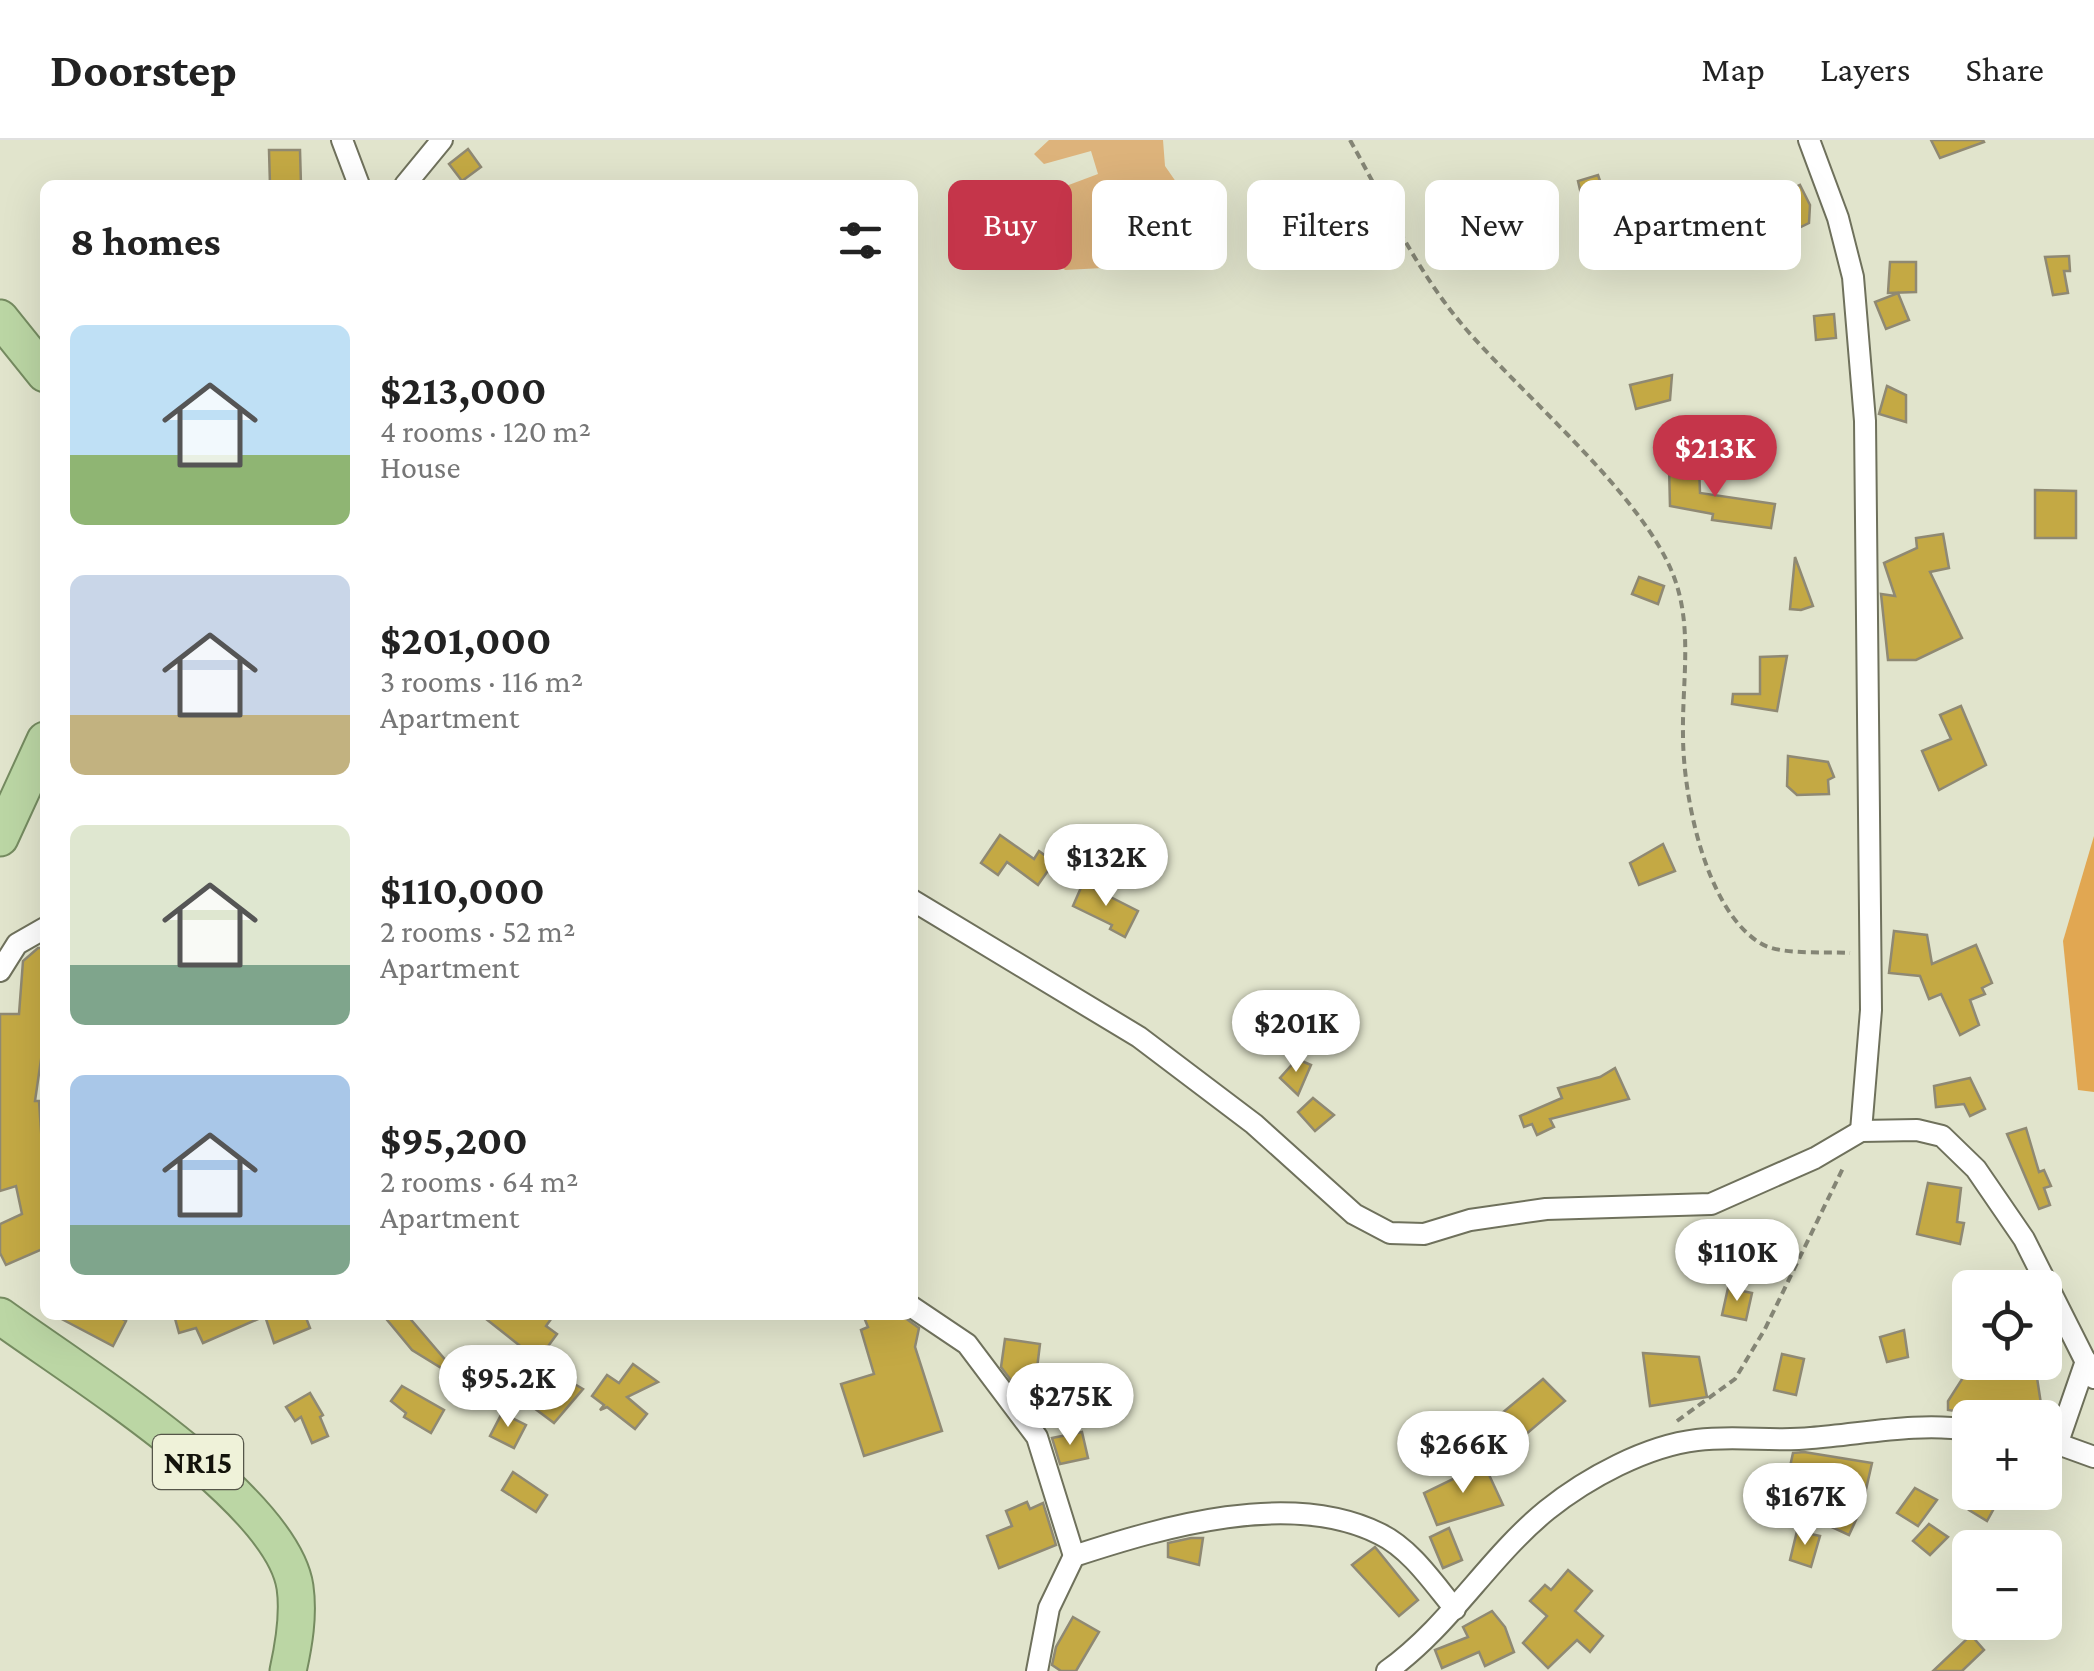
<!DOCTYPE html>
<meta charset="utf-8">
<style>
body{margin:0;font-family:"Crimson Pro",serif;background:#f2f2f2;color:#222;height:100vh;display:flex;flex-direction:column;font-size:38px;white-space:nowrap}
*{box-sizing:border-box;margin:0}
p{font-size:32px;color:#767676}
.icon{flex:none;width:55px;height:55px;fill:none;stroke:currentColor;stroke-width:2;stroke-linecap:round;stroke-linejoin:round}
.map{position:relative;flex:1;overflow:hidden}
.sheet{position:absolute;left:40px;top:40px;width:878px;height:1140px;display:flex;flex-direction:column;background:#fff;border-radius:15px;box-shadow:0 10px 40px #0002}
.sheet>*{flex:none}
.banner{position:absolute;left:948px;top:40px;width:950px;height:90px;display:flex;gap:20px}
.fabs{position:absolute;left:1952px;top:1130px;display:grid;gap:20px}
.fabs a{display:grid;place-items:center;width:110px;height:110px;border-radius:15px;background:#fff;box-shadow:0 10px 40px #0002;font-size:50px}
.price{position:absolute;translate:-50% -85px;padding:0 22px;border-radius:35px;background:#fff;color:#222;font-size:32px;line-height:65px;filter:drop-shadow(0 2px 5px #0008)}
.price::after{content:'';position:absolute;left:50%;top:60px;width:30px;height:22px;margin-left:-15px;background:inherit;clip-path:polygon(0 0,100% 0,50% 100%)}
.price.selected{background:#c5354a;color:#fff}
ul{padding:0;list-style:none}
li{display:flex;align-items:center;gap:30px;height:250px;padding:0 30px}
li span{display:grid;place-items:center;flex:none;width:280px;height:200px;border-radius:15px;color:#555}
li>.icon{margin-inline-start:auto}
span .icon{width:120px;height:120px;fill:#fffc;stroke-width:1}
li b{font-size:42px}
h2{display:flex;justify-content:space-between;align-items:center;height:120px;padding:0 30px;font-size:42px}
.tag{padding:0 35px;border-radius:15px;background:#fff;box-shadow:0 10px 40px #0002;font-size:35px;line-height:90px}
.tag.selected{background:#c5354a;color:#fff}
header{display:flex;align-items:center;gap:60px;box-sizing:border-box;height:140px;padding:0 50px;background:#fff;border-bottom:2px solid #e0e0e0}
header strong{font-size:48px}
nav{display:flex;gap:55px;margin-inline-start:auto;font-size:35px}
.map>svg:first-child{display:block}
.green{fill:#ddb37b}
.forest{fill:#e1a752}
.building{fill:#c4a944;stroke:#8f8973;stroke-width:2.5}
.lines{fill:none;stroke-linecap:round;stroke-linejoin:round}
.minor-casing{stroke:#6f715c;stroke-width:24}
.trunk-casing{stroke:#758b60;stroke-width:39}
.path{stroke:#848575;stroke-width:4;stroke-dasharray:8 5;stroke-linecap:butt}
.minor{stroke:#fff;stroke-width:20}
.trunk{stroke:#bbd6a4;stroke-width:35}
.labels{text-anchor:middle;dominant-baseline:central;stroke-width:9;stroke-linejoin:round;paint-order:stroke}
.shield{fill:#eff2d9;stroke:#555649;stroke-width:2.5}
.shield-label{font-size:32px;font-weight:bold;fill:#13130b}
</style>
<header>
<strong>Doorstep</strong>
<nav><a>Map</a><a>Layers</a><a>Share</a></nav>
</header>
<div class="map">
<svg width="2094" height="1531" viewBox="0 0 2094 1531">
<rect width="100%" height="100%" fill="#e1e4cc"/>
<polygon class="green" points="1049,0 1163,0 1165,26 1215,98 1196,117 1168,86 1155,116 1103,128 1065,130 1011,80 1015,65 1098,34 1091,11 1044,24 1034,14"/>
<polygon class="forest" points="2094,696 2094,952 2078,950 2063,801"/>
<g class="building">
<polygon points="1931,0 1983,0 1984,2 1940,18"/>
<polygon points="468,9 481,27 462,41 449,24"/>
<polygon points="269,10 300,10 301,45 270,45"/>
<polygon points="1598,35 1605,56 1615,52 1624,78 1590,93 1578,41"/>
<polygon points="1800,45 1810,65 1809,83 1774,100 1777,111 1761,115 1748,72 1777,63 1774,57"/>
<polygon points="1305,80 1321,104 1297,119 1282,95"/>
<polygon points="2069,116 2070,131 2064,131 2068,153 2053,155 2045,117"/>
<polygon points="1890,122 1916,122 1916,152 1888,153"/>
<polygon points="1898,153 1909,180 1886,189 1875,162"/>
<polygon points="1834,174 1836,198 1816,200 1814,176"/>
<polygon points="1672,235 1670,260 1636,269 1630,245"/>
<polygon points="1887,246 1906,255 1906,282 1879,274"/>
<polygon points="1699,325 1700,353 1775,364 1771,388 1712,380 1713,374 1670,366 1669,326"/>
<polygon points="2035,350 2076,351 2076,398 2035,398"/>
<polygon points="1943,394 1949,428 1930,432 1962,498 1916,520 1888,520 1881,454 1895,456 1884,423 1917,408 1916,398"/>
<polygon points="1795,417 1813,466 1801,470 1790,469"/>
<polygon points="1639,437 1664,446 1658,464 1632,454"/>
<polygon points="1787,516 1777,571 1732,564 1733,554 1760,554 1760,517"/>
<polygon points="1961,566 1986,625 1939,650 1922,611 1951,599 1940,575"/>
<polygon points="1788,616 1828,622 1834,637 1828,640 1829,654 1797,655 1787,646"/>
<polygon points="1000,695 1034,719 1039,711 1054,722 1038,745 1007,722 998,735 981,723"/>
<polygon points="1663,704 1675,731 1639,745 1630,723"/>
<polygon points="1083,743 1138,771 1125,797 1110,789 1112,785 1073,766"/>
<polygon points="1894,791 1927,795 1932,824 1976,805 1992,843 1982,848 1985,854 1970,860 1979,885 1960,895 1941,854 1929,859 1920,836 1889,833"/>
<polygon points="38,808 45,808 44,899 35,961 39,961 42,1005 45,1004 45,1108 6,1125 0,1113 0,1084 22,1074 16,1046 0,1051 0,874 19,874 23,821"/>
<polygon points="1297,919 1311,925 1298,955 1280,938"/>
<polygon points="1615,928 1629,959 1550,979 1554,987 1537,995 1532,984 1524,987 1520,976 1562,958 1558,948 1600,937"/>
<polygon points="1970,938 1985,969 1970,976 1964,964 1936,967 1934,946"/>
<polygon points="1313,958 1334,975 1315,991 1298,972"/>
<polygon points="2026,988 2039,1032 2044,1030 2051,1046 2044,1048 2050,1065 2039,1069 2007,994"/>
<polygon points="1928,1043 1961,1048 1957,1082 1964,1083 1960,1104 1917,1094"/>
<polygon points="1728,1148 1752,1153 1746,1180 1722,1175"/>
<polygon points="54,1175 115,1175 126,1181 113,1206"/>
<polygon points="174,1175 305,1175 310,1188 274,1203 265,1176 203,1203 196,1188 179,1193"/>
<polygon points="383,1175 407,1175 448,1223 443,1229 412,1210"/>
<polygon points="481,1175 554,1175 546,1186 557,1194 538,1220"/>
<polygon points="863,1175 901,1175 919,1188 915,1207 942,1291 864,1316 841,1244 874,1234 861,1190 868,1187"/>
<polygon points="1904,1190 1908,1217 1887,1222 1880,1197"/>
<polygon points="1005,1199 1040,1204 1035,1245 1013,1243 1001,1227"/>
<polygon points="1643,1213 1699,1217 1707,1257 1650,1266"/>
<polygon points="1782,1214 1804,1219 1796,1255 1774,1250"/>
<polygon points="529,1217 583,1249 554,1283 534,1268 544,1255 516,1235"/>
<polygon points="1973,1222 2003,1222 2004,1238 2036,1231 2041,1264 2002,1278 1948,1270 1948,1261"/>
<polygon points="633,1224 658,1242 627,1257 647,1274 635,1289 607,1267 600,1270 604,1265 592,1256 607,1235 619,1243"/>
<polygon points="1543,1239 1565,1261 1518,1301 1496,1278"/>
<polygon points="402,1246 444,1270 431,1293 404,1277 406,1273 391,1261"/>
<polygon points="310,1253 323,1275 320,1277 328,1296 312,1303 301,1277 295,1281 286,1267"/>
<polygon points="502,1273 526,1285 514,1308 490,1296"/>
<polygon points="1082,1292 1088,1318 1060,1324 1052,1298"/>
<polygon points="1804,1312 1872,1323 1862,1367 1849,1395 1823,1383 1832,1365 1784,1354 1793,1313"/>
<polygon points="1484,1324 1503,1365 1437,1385 1424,1353"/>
<polygon points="513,1332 547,1355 536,1372 502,1350"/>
<polygon points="1915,1348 1937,1360 1918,1386 1897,1373"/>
<polygon points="1980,1352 2003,1352 1987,1381 1969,1370"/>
<polygon points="1027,1362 1030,1369 1043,1363 1056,1405 999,1428 987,1396 1012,1386 1006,1371"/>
<polygon points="1929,1384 1948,1397 1930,1415 1913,1401"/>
<polygon points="1449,1388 1462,1420 1443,1428 1430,1397"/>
<polygon points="1797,1391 1820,1396 1811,1427 1790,1420"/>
<polygon points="1191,1398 1203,1398 1199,1425 1168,1417 1168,1403"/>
<polygon points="1375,1407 1418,1460 1399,1476 1352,1425"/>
<polygon points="1568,1430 1592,1451 1575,1471 1603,1496 1590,1512 1577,1500 1548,1528 1523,1503 1547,1476 1530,1461 1545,1445 1551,1450"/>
<polygon points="1492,1471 1505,1487 1514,1512 1485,1526 1479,1512 1442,1528 1435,1510 1468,1497 1463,1487"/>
<polygon points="1073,1477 1099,1492 1076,1531 1061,1531 1052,1525 1056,1507"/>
<polygon points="1971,1495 1984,1510 1962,1531 1933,1531"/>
</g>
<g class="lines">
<g class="minor-casing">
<g id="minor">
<polyline points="342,0 359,45"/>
<polyline points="1809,0 1838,78 1853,137 1865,281 1871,870 1861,991"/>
<polyline points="405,45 442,0"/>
<polyline points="912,760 1139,897 1254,984 1354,1074 1390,1093 1424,1094 1470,1080 1546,1069 1711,1064 1815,1018 1861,991 1917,990 1942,996 1976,1029 2024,1099 2094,1238"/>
<polyline points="0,831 17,804 45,788"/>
<polyline points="912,1167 967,1204 1037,1297 1074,1416"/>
<polyline points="2047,1300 2094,1317"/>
<polyline points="2058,1302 2086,1221"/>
<path d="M 1037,1531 L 1049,1468 L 1074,1416 C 1163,1387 1290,1349 1380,1394 C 1411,1409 1434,1444 1455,1469"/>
<path d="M 1387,1531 C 1450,1486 1488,1418 1547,1370 C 1587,1338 1646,1306 1697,1300 C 1735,1295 1774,1302 1811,1298 C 1864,1294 1917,1282 1970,1290"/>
</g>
</g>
<g class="trunk-casing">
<g id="trunk">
<polyline points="0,178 45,234"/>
<polyline points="0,698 45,600"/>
<path d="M 0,1176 C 74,1230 282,1358 295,1447 C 299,1475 294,1504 288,1531"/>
</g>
</g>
<g class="path">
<path d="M 1350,0 C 1384,61 1415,128 1460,182 C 1519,253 1643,354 1674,437 C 1693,488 1682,542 1683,595 C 1683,655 1705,769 1760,803 C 1781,816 1825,811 1850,813"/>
<polyline points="1677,1281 1735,1239 1765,1189 1844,1026"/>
</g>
<use href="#minor" class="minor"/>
<use href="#trunk" class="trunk"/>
</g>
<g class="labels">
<rect class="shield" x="153" y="1295" width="90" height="54" rx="8"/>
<g class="shield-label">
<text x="198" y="1322">NR15</text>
</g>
</g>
</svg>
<div class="fabs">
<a><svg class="icon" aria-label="locate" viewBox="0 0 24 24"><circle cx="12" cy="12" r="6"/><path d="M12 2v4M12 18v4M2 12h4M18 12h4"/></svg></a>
<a>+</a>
<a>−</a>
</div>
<b class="price selected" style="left:1715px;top:360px">$213K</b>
<b class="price" style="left:1106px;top:769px">$132K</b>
<b class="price" style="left:1296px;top:935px">$201K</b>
<b class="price" style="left:1737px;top:1164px">$110K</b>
<b class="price" style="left:508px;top:1290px">$95.2K</b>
<b class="price" style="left:1070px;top:1308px">$275K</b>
<b class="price" style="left:1463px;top:1356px">$266K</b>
<b class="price" style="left:1805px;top:1408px">$167K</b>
<div class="banner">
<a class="tag selected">Buy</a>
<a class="tag">Rent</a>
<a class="tag">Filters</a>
<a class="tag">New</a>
<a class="tag">Apartment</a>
</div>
<section class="sheet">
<h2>8 homes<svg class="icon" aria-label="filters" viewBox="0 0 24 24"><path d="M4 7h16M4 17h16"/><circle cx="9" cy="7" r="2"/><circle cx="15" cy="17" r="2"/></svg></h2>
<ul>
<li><span style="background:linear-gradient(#bfe0f5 65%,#8fb573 0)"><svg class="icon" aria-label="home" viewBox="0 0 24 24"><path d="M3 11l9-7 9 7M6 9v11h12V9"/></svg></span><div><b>$213,000</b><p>4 rooms · 120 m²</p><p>House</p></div></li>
<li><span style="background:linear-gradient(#c9d6e8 70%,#c2b280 0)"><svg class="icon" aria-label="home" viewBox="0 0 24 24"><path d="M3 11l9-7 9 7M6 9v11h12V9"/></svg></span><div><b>$201,000</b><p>3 rooms · 116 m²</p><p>Apartment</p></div></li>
<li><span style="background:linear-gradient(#dfe7d0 70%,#7fa58c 0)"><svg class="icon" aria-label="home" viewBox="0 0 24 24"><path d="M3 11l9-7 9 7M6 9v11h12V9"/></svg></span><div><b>$110,000</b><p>2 rooms · 52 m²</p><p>Apartment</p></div></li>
<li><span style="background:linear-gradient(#a9c7e8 75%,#7fa58c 0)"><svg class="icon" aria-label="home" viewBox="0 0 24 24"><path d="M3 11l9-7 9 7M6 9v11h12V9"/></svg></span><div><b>$95,200</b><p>2 rooms · 64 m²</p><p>Apartment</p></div></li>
</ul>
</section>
</div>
